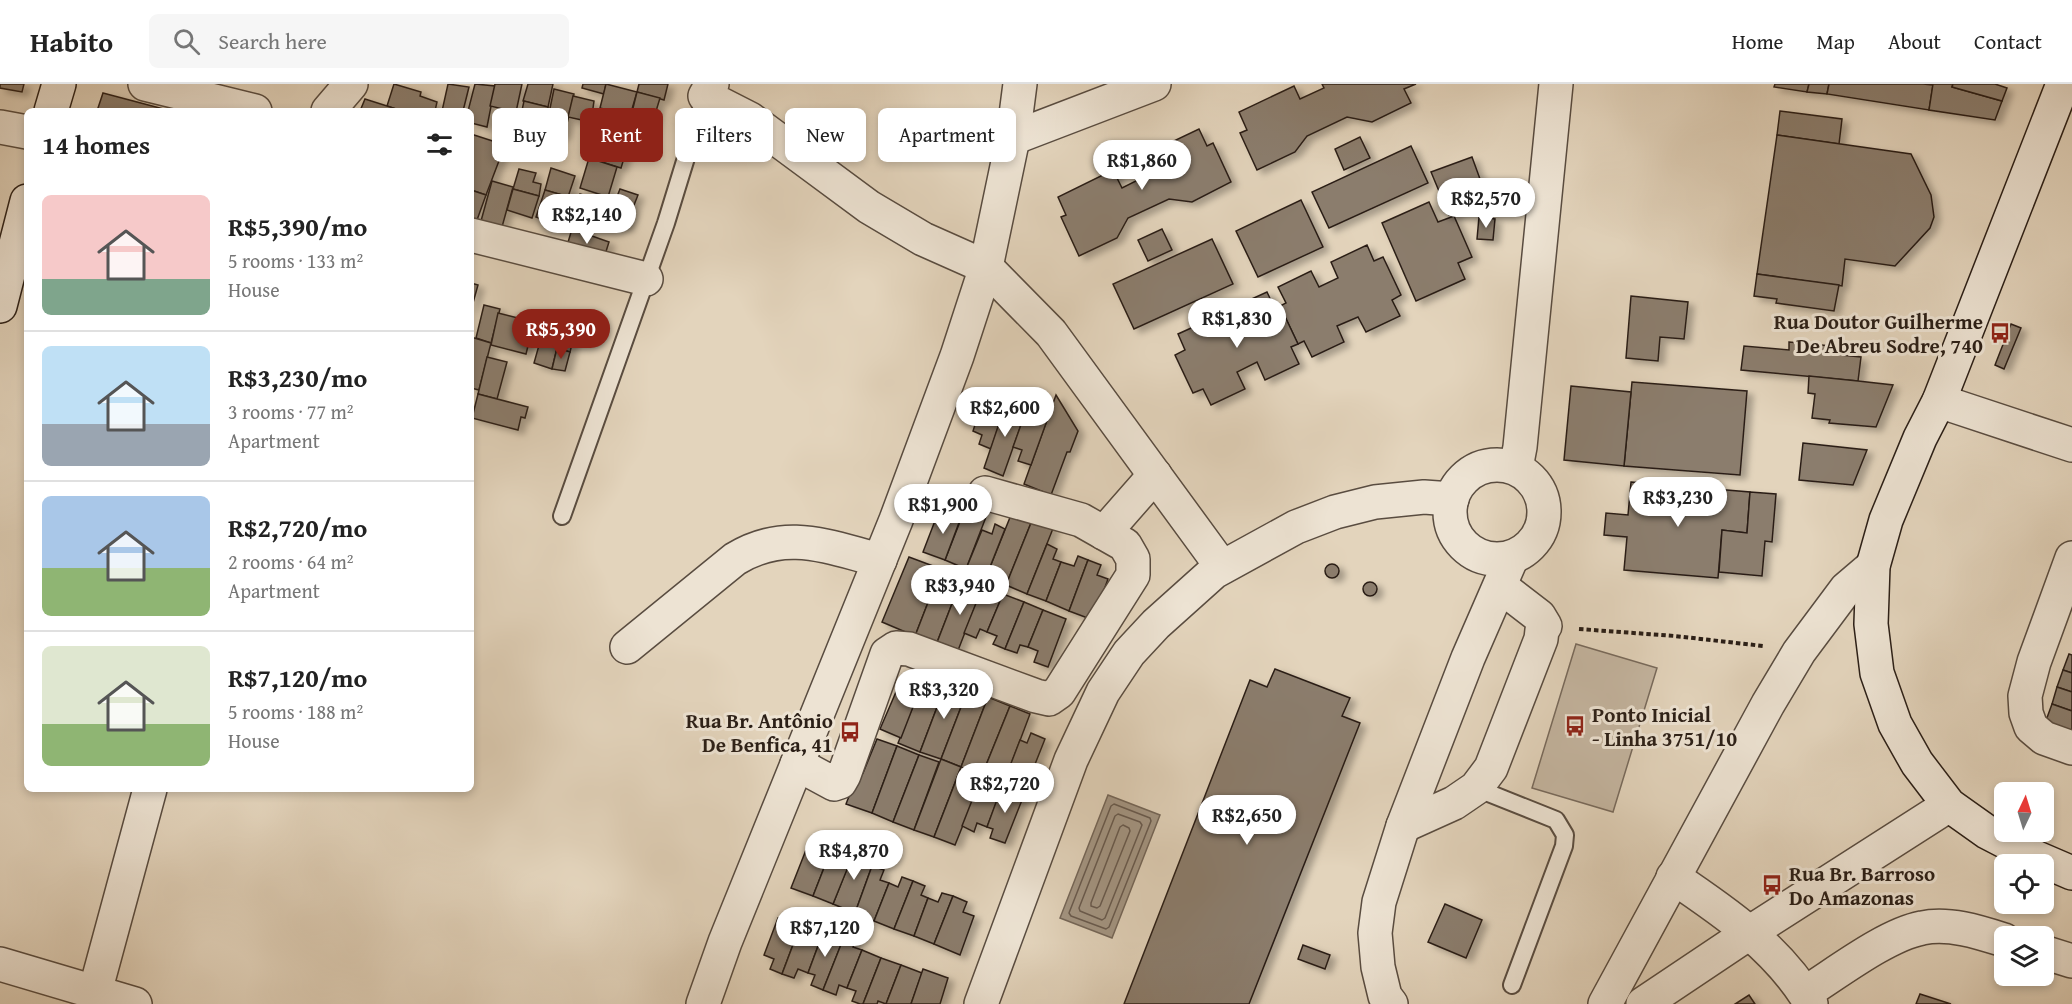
<!DOCTYPE html>
<meta charset="utf-8">
<style>
body{margin:0;font-family:"Gentium Book Plus",serif;background:#f6f6f6;color:#222;height:100vh;display:flex;flex-direction:column;font-size:22px;white-space:nowrap}
*{box-sizing:border-box;margin:0}
p{font-size:20px;color:#767676}
.icon{flex:none;width:33px;height:33px;fill:none;stroke:currentColor;stroke-width:2;stroke-linecap:round;stroke-linejoin:round}
.map{position:relative;flex:1;overflow:hidden}
.sheet{position:absolute;left:24px;top:24px;width:450px;height:684px;display:flex;flex-direction:column;background:#fff;border-radius:9px;box-shadow:0 3px 9px #0003}
.sheet>*{flex:none}
.top-card{position:absolute;left:492px;top:24px;width:570px;height:54px;display:flex;gap:12px}
.needle{width:39px;rotate:4deg}
.fabs{position:absolute;left:1994px;top:698px;display:grid;gap:12px}
.fabs a{display:grid;place-items:center;width:60px;height:60px;border-radius:9px;background:#fff;box-shadow:0 3px 9px #0003;font-size:30px}
.price{position:absolute;translate:-50% -51px;padding:0 14px;border-radius:21px;background:#fff;color:#222;font-size:20px;line-height:39px;filter:drop-shadow(0 2px 3px #0008)}
.price::after{content:'';position:absolute;left:50%;top:36px;width:18px;height:14px;margin-left:-9px;background:inherit;clip-path:polygon(0 0,100% 0,50% 100%)}
.price.active{background:#8f2418;color:#fff}
ul{padding:0;list-style:none}
li{display:flex;align-items:center;gap:18px;height:150px;padding:0 18px}
li+li{border-top:2px solid #e0e0e0}
li span{display:grid;place-items:center;flex:none;width:168px;height:120px;border-radius:9px;color:#555}
li>.icon{margin-inline-start:auto}
span .icon{width:72px;height:72px;fill:#fffc;stroke-width:1}
li b{font-size:26px}
h2{display:flex;justify-content:space-between;align-items:center;height:72px;padding:0 18px;font-size:26px}
.chip{padding:0 21px;border-radius:9px;background:#fff;box-shadow:0 3px 9px #0003;font-size:21px;line-height:54px}
.chip.active{background:#8f2418;color:#fff}
header{display:flex;align-items:center;gap:36px;box-sizing:border-box;height:84px;padding:0 30px;background:#fff;border-bottom:2px solid #e0e0e0}
header strong{font-size:28px}
nav{display:flex;gap:33px;margin-inline-start:auto;font-size:21px}
.search{width:420px;height:54px;background:#f6f6f6;display:flex;align-items:center;gap:15px;box-sizing:border-box;padding:0 21px;border-radius:9px;color:#767676;font-size:22px}
.map>svg:first-child{display:block}
.green{fill:#c4b5a0;stroke:#786a5c;stroke-width:1.5}
.water{fill:#a49684;stroke:#746658;stroke-width:1.5}
.lines{fill:none;stroke-linecap:round;stroke-linejoin:round}
.shore{stroke:#685a4e;stroke-width:1.5}
.building{fill:#8b7d6d;stroke:#2b1f17;stroke-width:1.5;filter:url(#shadow)}
.lane-casing{stroke:#594c40;stroke-width:20}
.street-casing{stroke:#594c40;stroke-width:36}
.secondary-casing{stroke:#2b1f17;stroke-width:36}
.path{stroke:#2b1f17;stroke-width:4;stroke-dasharray:4.5 3;stroke-linecap:butt}
.lane{stroke:#ede3d3;stroke-width:16}
.street{stroke:#ede3d3;stroke-width:33}
.secondary{stroke:#ede3d3;stroke-width:33}
.labels{text-anchor:middle;dominant-baseline:central;stroke-width:6;stroke-linejoin:round;paint-order:stroke}
.poi-label{font-size:21px;font-weight:bold;fill:#2b1f17;stroke:#ede3d3;text-anchor:end}
</style>
<header>
<strong>Habito</strong>
<div class="search"><svg class="icon" aria-label="search" viewBox="0 0 24 24"><circle cx="10" cy="10" r="6"/><path d="M15 15l6 6"/></svg>Search here</div>
<nav><a>Home</a><a>Map</a><a>About</a><a>Contact</a></nav>
</header>
<div class="map">
<svg width="2072" height="920" viewBox="0 0 2072 920">
<defs>
<filter id="shadow"><feDropShadow dx="6" dy="4" stdDeviation="3" flood-color="#0004"/></filter>
</defs>
<rect width="100%" height="100%" fill="#e3d4bc"/>
<filter id="stains"><feTurbulence type="fractalNoise" baseFrequency=".00333" numOctaves="4"/><feColorMatrix values="0 0 0 0 .2 0 0 0 0 .09 0 0 0 0 .02 0 0 0 .5 -.17"/></filter>
<radialGradient id="worn" r=".72"><stop offset=".6" stop-color="#630" stop-opacity="0"/><stop offset="1" stop-color="#630" stop-opacity=".3"/></radialGradient>
<polygon class="green" points="1576,560 1657,584 1613,728 1532,704"/>
<polygon class="water" points="1108,711 1160,731 1112,854 1060,834"/>
<g class="lines">
<g class="shore">
<polygon points="1114,720 1150,734 1151,737 1109,843 1106,845 1071,832 1069,829 1111,722"/>
<polygon points="1118,730 1140,738 1142,741 1105,834 1102,836 1080,827 1079,824 1115,732"/>
<polygon points="1123,741 1129,744 1130,747 1100,822 1097,824 1091,822 1091,819 1120,743"/>
</g>
</g>
<g class="building">
<polygon points="0,0 24,0 22,8 0,4"/>
<polygon points="394,0 421,8 420,12 437,18 435,27 402,27 387,22"/>
<polygon points="448,0 469,3 463,27 442,27"/>
<polygon points="475,0 495,2 487,43 471,39 471,27 468,27"/>
<polygon points="495,0 522,0 516,28 490,22"/>
<polygon points="528,0 553,0 548,23 523,17"/>
<polygon points="583,0 606,0 604,10 582,4"/>
<polygon points="606,0 637,8 630,32 600,24"/>
<polygon points="639,0 668,0 664,16 637,8"/>
<polygon points="1322,0 1416,0 1404,5 1411,19 1372,38 1347,33 1307,52 1295,68 1257,86 1240,49 1247,46 1239,28 1294,2 1300,15 1324,4"/>
<polygon points="1775,0 1809,0 1807,8 1774,3"/>
<polygon points="1809,0 1829,0 1827,10 1807,8"/>
<polygon points="1829,0 1923,0 1933,1 1929,26 1827,10"/>
<polygon points="1933,0 1953,0 1952,3 2002,17 1995,36 1929,26"/>
<polygon points="1953,0 1995,0 2007,4 2002,17 1952,3"/>
<polygon points="554,5 574,10 564,52 542,47 545,33 548,34"/>
<polygon points="637,8 660,14 650,47 629,40"/>
<polygon points="103,9 171,27 97,27"/>
<polygon points="573,12 594,17 591,38 568,33"/>
<polygon points="365,15 387,22 402,27 360,27"/>
<polygon points="524,17 548,23 542,47 519,40"/>
<polygon points="1780,27 1842,35 1839,60 1777,51"/>
<polygon points="1199,45 1207,62 1213,59 1231,98 1192,118 1169,115 1128,134 1117,154 1079,172 1061,133 1066,131 1058,113 1113,86 1122,104 1148,91 1140,73"/>
<polygon points="471,50 505,61 486,111 471,106"/>
<polygon points="596,51 628,61 621,84 589,74"/>
<polygon points="1777,51 1911,70 1931,111 1934,133 1930,144 1895,182 1845,175 1842,202 1757,190"/>
<polygon points="1360,53 1370,74 1344,86 1335,65"/>
<polygon points="1411,62 1428,99 1329,144 1312,108"/>
<polygon points="1472,73 1488,117 1449,131 1431,88"/>
<polygon points="589,74 617,83 608,113 580,104"/>
<polygon points="551,84 575,92 568,113 545,106"/>
<polygon points="519,85 536,89 533,98 541,100 539,112 513,105"/>
<polygon points="492,97 513,103 502,143 481,137"/>
<polygon points="513,105 539,112 532,134 507,126"/>
<polygon points="620,105 638,111 634,121 616,115"/>
<polygon points="471,106 486,111 477,136 471,134"/>
<polygon points="545,106 566,112 559,135 564,137 563,142 536,133"/>
<polygon points="580,110 597,115 592,132 575,126"/>
<polygon points="1301,116 1323,163 1258,193 1236,147"/>
<polygon points="616,117 634,123 627,144 609,138"/>
<polygon points="1429,118 1438,138 1454,132 1472,173 1458,179 1465,195 1416,217 1382,139"/>
<polygon points="1479,133 1495,135 1493,156 1477,155"/>
<polygon points="572,145 609,158 603,177 566,165"/>
<polygon points="1162,145 1172,166 1148,177 1138,156"/>
<polygon points="1212,155 1233,200 1134,245 1113,200"/>
<polygon points="1367,161 1374,177 1383,173 1401,211 1392,216 1400,232 1366,248 1358,233 1337,242 1344,258 1312,273 1304,257 1298,260 1280,222 1286,219 1278,203 1311,187 1319,203 1338,194 1331,178"/>
<polygon points="1757,190 1839,201 1834,227 1776,219 1777,215 1754,212"/>
<polygon points="471,199 478,201 471,226"/>
<polygon points="1267,208 1275,225 1280,222 1298,260 1291,263 1299,280 1265,296 1257,278 1237,288 1245,305 1211,321 1203,305 1193,309 1175,271 1185,266 1178,250 1211,235 1217,250 1239,240 1232,224"/>
<polygon points="1631,212 1688,218 1684,255 1660,253 1658,277 1626,274"/>
<polygon points="484,221 500,225 491,259 476,254"/>
<polygon points="498,229 534,238 526,270 491,261"/>
<polygon points="545,238 575,246 572,256 543,247"/>
<polygon points="2011,240 2021,244 2004,285 1995,281"/>
<polygon points="543,247 573,256 570,268 557,264 552,285 534,279"/>
<polygon points="471,253 491,259 479,306 471,304"/>
<polygon points="1789,258 1831,262 1831,270 1861,273 1858,297 1741,286 1744,262 1789,266"/>
<polygon points="557,264 570,268 565,287 552,285"/>
<polygon points="487,273 507,278 497,315 478,310"/>
<polygon points="1809,292 1858,297 1893,301 1876,343 1829,339 1830,336 1812,334 1815,310 1808,309"/>
<polygon points="1632,298 1747,307 1740,391 1624,382"/>
<polygon points="1571,302 1631,308 1624,382 1564,376"/>
<polygon points="478,310 528,323 525,334 521,333 518,346 472,334"/>
<polygon points="985,310 1007,316 991,365 979,360 982,351 973,347"/>
<polygon points="1056,311 1078,347 1070,368 1067,368 1051,411 1024,400"/>
<polygon points="1007,316 1027,324 1003,392 984,384"/>
<polygon points="1027,324 1049,331 1031,381 1018,377 1022,366 1013,363"/>
<polygon points="1803,359 1867,366 1853,401 1799,396"/>
<polygon points="1631,398 1750,408 1747,449 1722,446 1718,494 1624,486 1627,453 1604,451 1606,429 1628,431"/>
<polygon points="1750,408 1776,410 1772,458 1765,457 1762,492 1719,488 1722,446 1747,449"/>
<polygon points="970,412 991,420 966,485 945,476"/>
<polygon points="953,424 963,428 945,476 923,468 938,429 950,434"/>
<polygon points="1013,426 1033,434 1006,501 986,493"/>
<polygon points="1033,434 1054,442 1027,510 1006,501"/>
<polygon points="995,440 1005,445 986,493 966,485 982,446 992,450"/>
<polygon points="1047,460 1057,465 1053,475 1061,478 1046,517 1027,510"/>
<polygon points="1078,472 1088,476 1069,527 1046,517 1061,478 1074,482"/>
<polygon points="909,473 941,485 915,552 882,538"/>
<polygon points="1088,476 1101,481 1097,491 1108,495 1093,536 1069,527"/>
<circle cx="1332" cy="487" r="7"/>
<polygon points="941,485 962,494 936,561 915,552"/>
<polygon points="962,494 983,502 957,569 936,561"/>
<circle cx="1370" cy="505" r="7"/>
<polygon points="983,502 1003,510 987,548 980,545 976,554 964,549"/>
<polygon points="1003,510 1024,518 1005,565 993,560 997,552 987,548"/>
<polygon points="1024,518 1043,526 1028,563 1020,561 1017,569 1005,565"/>
<polygon points="1043,526 1066,535 1048,583 1034,578 1038,567 1028,563"/>
<polygon points="2069,570 2072,571 2072,589 2063,586"/>
<polygon points="1275,585 1350,614 1342,632 1360,639 1249,920 1124,920 1250,596 1267,603"/>
<polygon points="2063,586 2072,589 2072,608 2057,603"/>
<polygon points="927,588 947,597 920,668 898,659"/>
<polygon points="947,597 968,605 941,675 920,668"/>
<polygon points="911,601 920,605 901,654 880,645 896,608 907,612"/>
<polygon points="2057,603 2072,608 2072,627 2052,620"/>
<polygon points="968,605 988,613 961,683 941,675"/>
<polygon points="988,613 1010,622 982,691 961,683"/>
<polygon points="2052,620 2072,627 2072,651 2044,642"/>
<polygon points="1010,622 1030,630 1004,699 982,691"/>
<polygon points="1031,649 1045,655 1026,703 1005,695 1020,656 1027,659"/>
<polygon points="877,655 897,662 872,729 846,720 859,687 863,689"/>
<polygon points="897,662 919,671 893,738 872,729"/>
<polygon points="919,671 939,678 914,746 893,738"/>
<polygon points="941,675 961,683 934,753 914,746"/>
<polygon points="960,686 982,694 955,761 934,753"/>
<polygon points="982,691 1004,699 987,743 977,739 974,748 962,742"/>
<polygon points="1002,702 1024,711 1005,759 990,754 993,745 987,743"/>
<polygon points="857,759 868,763 862,778 872,782 855,829 833,820"/>
<polygon points="821,762 831,766 813,812 791,804 806,766 817,770"/>
<polygon points="831,766 842,770 838,779 848,783 833,820 813,812"/>
<polygon points="872,782 884,786 880,796 889,799 874,837 855,829"/>
<polygon points="902,793 913,797 894,845 874,837 889,799 898,803"/>
<polygon points="913,797 925,802 921,811 928,814 914,852 894,845"/>
<polygon points="942,809 953,812 934,860 914,852 928,814 938,818"/>
<polygon points="953,812 967,818 963,828 974,832 960,871 934,860"/>
<polygon points="1445,820 1482,836 1466,874 1428,858"/>
<polygon points="778,834 800,842 782,890 770,885 774,875 764,871"/>
<polygon points="802,837 824,846 808,889 798,885 794,894 782,890"/>
<polygon points="824,846 844,853 823,906 811,901 815,891 808,889"/>
<polygon points="844,853 855,858 853,863 862,866 847,904 839,901 836,911 823,906"/>
<polygon points="1303,861 1330,871 1325,885 1298,875"/>
<polygon points="862,866 881,874 863,920 860,920 852,917 856,907 847,904"/>
<polygon points="881,874 901,881 886,920 878,917 877,920 863,920"/>
<polygon points="901,881 922,889 911,920 886,920"/>
<polygon points="923,885 948,894 940,920 911,920"/>
<polygon points="1920,910 1951,920 1916,920"/>
<polygon points="1749,911 1755,920 1735,920"/>
</g>
<g class="lines">
<g class="lane-casing">
<g id="lane">
<polyline points="562,432 666,139 705,12"/>
<polyline points="1476,704 1556,736 1565,751 1564,762 1512,901"/>
</g>
</g>
<g class="street-casing">
<g id="street">
<polyline points="145,0 255,27"/>
<polyline points="712,0 705,12 750,35 869,123 923,155 986,183 1051,249 1222,483"/>
<polyline points="328,27 351,0"/>
<polyline points="0,43 27,48"/>
<polyline points="1013,54 1154,0"/>
<polyline points="471,151 646,195"/>
<polyline points="1939,317 2072,361"/>
<circle cx="1497" cy="428" r="47"/>
<polyline points="1516,384 1520,363 1556,0"/>
<polyline points="1104,449 1155,391"/>
<polyline points="2072,474 2034,578 2025,612 2026,629 2031,643 2044,654 2072,664"/>
<path d="M 627,563 L 735,475 C 786,444 827,463 880,476"/>
<polyline points="797,680 834,700 840,698 844,691 887,570 896,564 909,565 1036,612 1049,615 1059,608 1133,491 1133,475 1125,461 1081,436 985,409"/>
<polyline points="1403,742 1454,719 1476,704 1491,684 1541,555 1542,546 1545,542 1539,532 1500,502"/>
<path d="M 1673,793 C 1725,828 1779,865 1811,920"/>
<polyline points="2043,868 2072,877"/>
<polyline points="0,880 135,920"/>
<polyline points="95,908 150,705"/>
<path d="M 1805,909 C 1837,889 1886,851 1922,844 C 1948,838 1979,848 2004,856"/>
<polyline points="703,920 725,858 896,436 957,272 986,183 1013,54 1020,0"/>
<polyline points="981,920 1071,676 1103,608 1129,569 1156,540 1214,488 1296,443 1335,428 1375,418 1424,413 1452,415"/>
<polyline points="1391,920 1385,912 1378,883 1375,849 1379,818 1403,742 1468,574 1512,473"/>
<polyline points="1605,920 1768,620 1799,568 1846,505 1873,482"/>
<polyline points="1643,920 1749,849 1949,721"/>
</g>
</g>
<g class="secondary-casing">
<g id="secondary">
<polyline points="2063,0 1939,317 1920,354 1886,436 1873,482 1871,540 1877,589 1895,640 1917,679 1949,721 1987,748 2037,774 2072,789"/>
<polyline points="51,27 59,0"/>
<polyline points="0,222 27,117"/>
</g>
</g>
<polyline class="path" points="1579,545 1675,552 1763,562"/>
<use href="#lane" class="lane"/>
<use href="#street" class="street"/>
<use href="#secondary" class="secondary"/>
</g>
<defs>
<g id="bus-bare" transform="scale(1.62)"><path d="M-5-6H5V4H4V6H2V4H-2V6H-4V4H-5ZM-3.5-4V0h7V-4ZM-3.5 1.2v1.5H-2V1.2ZM2 1.2v1.5H3.5V1.2Z" fill="#8f2418" stroke="#ede3d3" stroke-width="2.5" paint-order="stroke"/></g>
</defs>
<g fill-rule="evenodd">
<use href="#bus-bare" x="2000" y="249"/>
<use href="#bus-bare" x="1575" y="642"/>
<use href="#bus-bare" x="850" y="648"/>
<use href="#bus-bare" x="1772" y="801"/>
</g>
<g class="labels">
<g class="poi-label">
<text x="1983" y="237">Rua Doutor Guilherme<tspan x="1983" dy="24">De Abreu Sodre, 740</tspan></text>
<text x="1592" y="630" text-anchor="start">Ponto Inicial<tspan x="1592" dy="24">- Linha 3751/10</tspan></text>
<text x="833" y="636">Rua Br. Antônio<tspan x="833" dy="24">De Benfica, 41</tspan></text>
<text x="1789" y="789" text-anchor="start">Rua Br. Barroso<tspan x="1789" dy="24">Do Amazonas</tspan></text>
</g>
</g>
<rect width="100%" height="100%" filter="url(#stains)"/>
<rect width="100%" height="100%" fill="url(#worn)"/>
</svg>
<div class="fabs">
<a><svg class="needle" viewBox="-14 -14 28 28"><path d="M0-13l5 13h-10z" fill="#e53935"/><path d="M0 13l5-13h-10z" fill="#767676"/></svg></a>
<a><svg class="icon" aria-label="locate" viewBox="0 0 24 24"><circle cx="12" cy="12" r="6"/><path d="M12 2v4M12 18v4M2 12h4M18 12h4"/></svg></a>
<a><svg class="icon" aria-label="layers" viewBox="0 0 24 24"><path d="M12 4l9 5-9 5-9-5zM3 14l9 5 9-5"/></svg></a>
</div>
<b class="price" style="left:1142px;top:107px">R$1,860</b>
<b class="price" style="left:1486px;top:145px">R$2,570</b>
<b class="price" style="left:587px;top:161px">R$2,140</b>
<b class="price" style="left:1237px;top:265px">R$1,830</b>
<b class="price active" style="left:561px;top:276px">R$5,390</b>
<b class="price" style="left:1005px;top:354px">R$2,600</b>
<b class="price" style="left:1678px;top:444px">R$3,230</b>
<b class="price" style="left:943px;top:451px">R$1,900</b>
<b class="price" style="left:960px;top:532px">R$3,940</b>
<b class="price" style="left:944px;top:636px">R$3,320</b>
<b class="price" style="left:1005px;top:730px">R$2,720</b>
<b class="price" style="left:1247px;top:762px">R$2,650</b>
<b class="price" style="left:854px;top:797px">R$4,870</b>
<b class="price" style="left:825px;top:874px">R$7,120</b>
<div class="top-card">
<a class="chip">Buy</a>
<a class="chip active">Rent</a>
<a class="chip">Filters</a>
<a class="chip">New</a>
<a class="chip">Apartment</a>
</div>
<section class="sheet">
<h2>14 homes<svg class="icon" aria-label="filters" viewBox="0 0 24 24"><path d="M4 7h16M4 17h16"/><circle cx="9" cy="7" r="2"/><circle cx="15" cy="17" r="2"/></svg></h2>
<ul>
<li><span style="background:linear-gradient(#f6c9c9 70%,#7fa58c 0)"><svg class="icon" aria-label="home" viewBox="0 0 24 24"><path d="M3 11l9-7 9 7M6 9v11h12V9"/></svg></span><div><b>R$5,390/mo</b><p>5 rooms · 133 m²</p><p>House</p></div></li>
<li><span style="background:linear-gradient(#bfe0f5 65%,#9aa5b1 0)"><svg class="icon" aria-label="home" viewBox="0 0 24 24"><path d="M3 11l9-7 9 7M6 9v11h12V9"/></svg></span><div><b>R$3,230/mo</b><p>3 rooms · 77 m²</p><p>Apartment</p></div></li>
<li><span style="background:linear-gradient(#a9c7e8 60%,#8fb573 0)"><svg class="icon" aria-label="home" viewBox="0 0 24 24"><path d="M3 11l9-7 9 7M6 9v11h12V9"/></svg></span><div><b>R$2,720/mo</b><p>2 rooms · 64 m²</p><p>Apartment</p></div></li>
<li><span style="background:linear-gradient(#dfe7d0 65%,#8fb573 0)"><svg class="icon" aria-label="home" viewBox="0 0 24 24"><path d="M3 11l9-7 9 7M6 9v11h12V9"/></svg></span><div><b>R$7,120/mo</b><p>5 rooms · 188 m²</p><p>House</p></div></li>
</ul>
</section>
</div>
